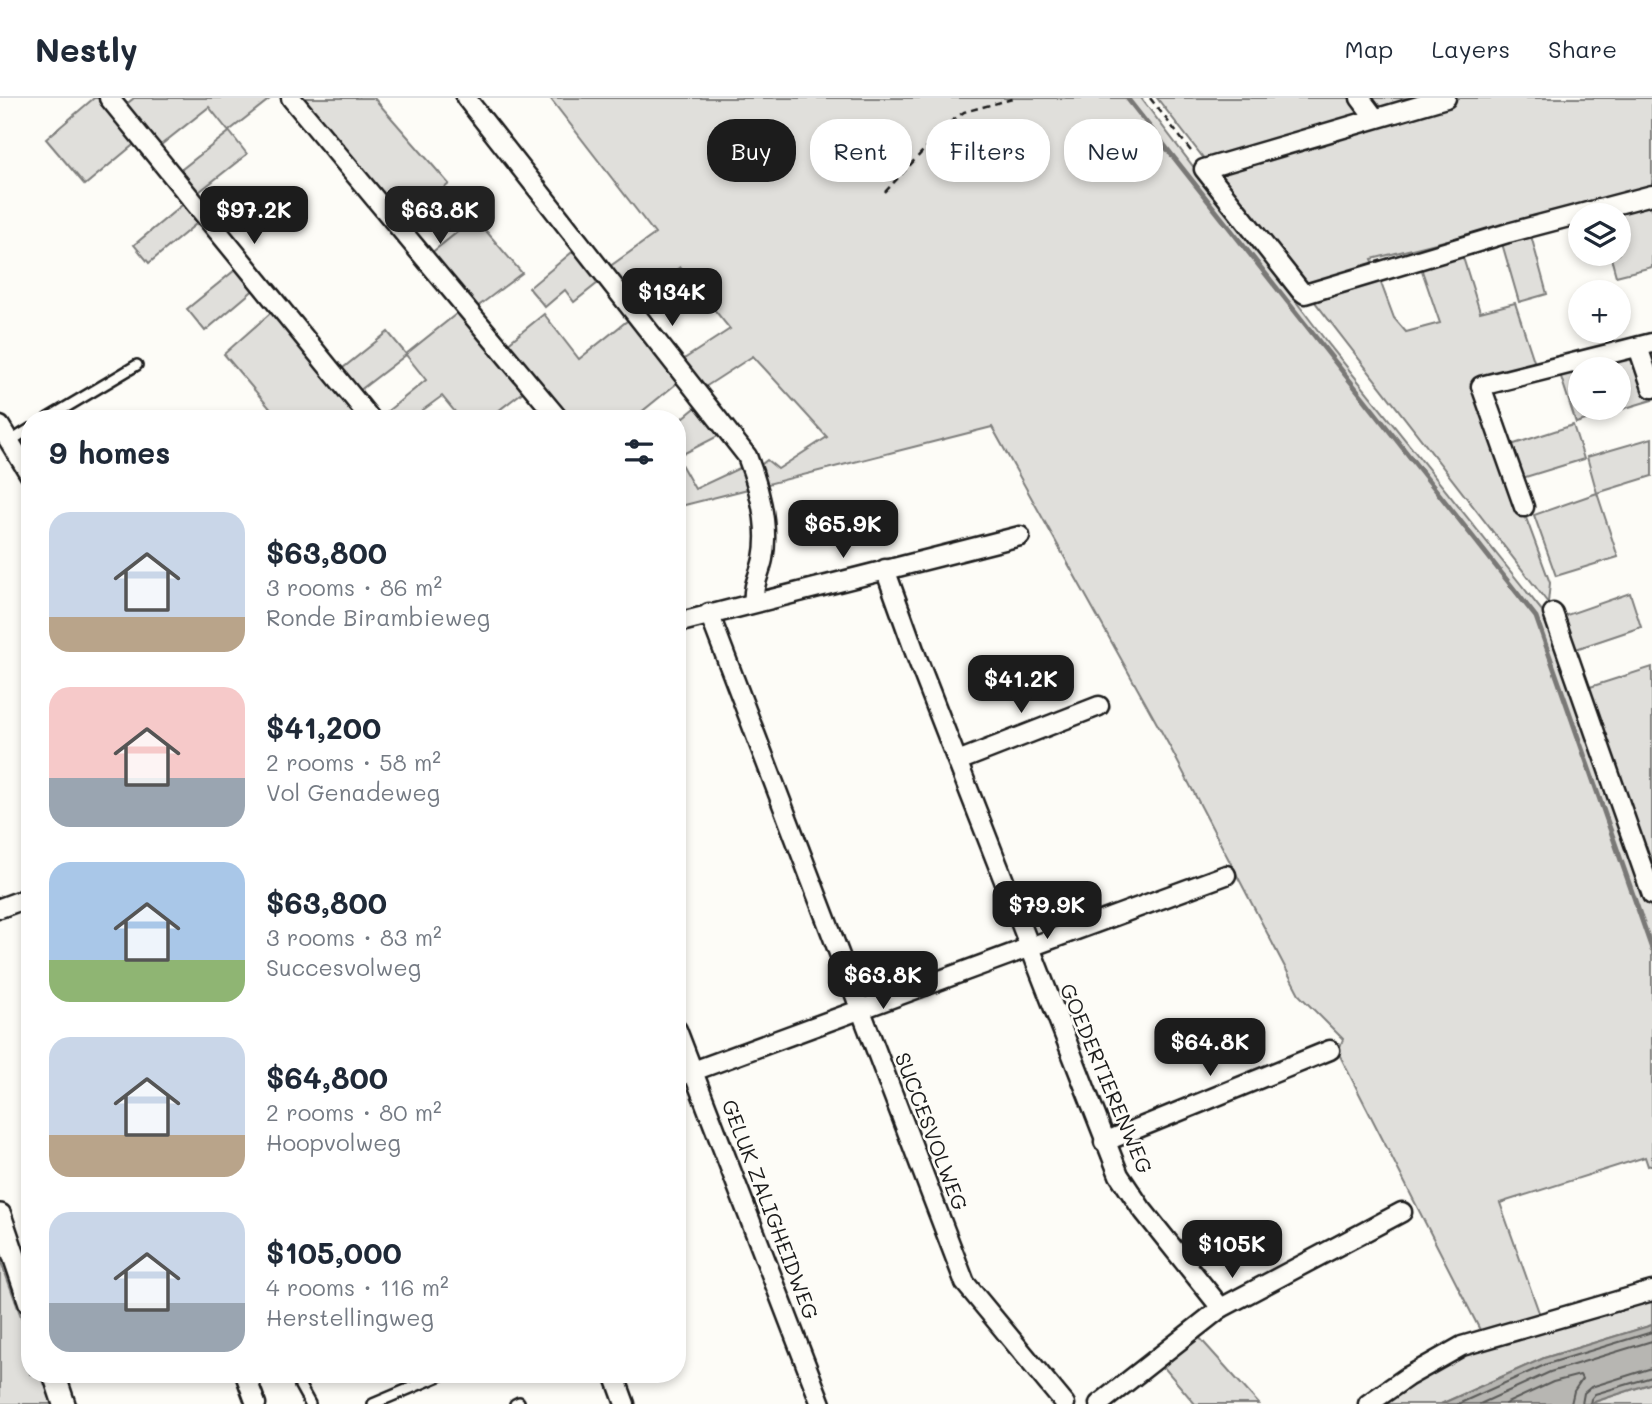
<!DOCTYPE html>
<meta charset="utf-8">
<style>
body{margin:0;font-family:Mali,sans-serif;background:#f2f2f3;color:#1f2937;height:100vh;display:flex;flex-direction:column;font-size:26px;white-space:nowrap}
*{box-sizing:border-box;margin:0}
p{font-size:23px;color:#747a83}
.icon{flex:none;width:38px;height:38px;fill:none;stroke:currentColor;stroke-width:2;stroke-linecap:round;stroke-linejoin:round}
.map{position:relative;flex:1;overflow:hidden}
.details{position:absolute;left:21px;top:312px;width:665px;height:973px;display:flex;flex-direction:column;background:#fff;border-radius:28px;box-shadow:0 4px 10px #0003}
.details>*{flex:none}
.guide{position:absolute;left:707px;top:21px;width:665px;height:63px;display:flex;gap:14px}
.tools{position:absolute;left:1568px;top:105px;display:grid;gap:14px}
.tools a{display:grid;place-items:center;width:63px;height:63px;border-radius:50%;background:#fff;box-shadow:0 4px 10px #0003;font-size:35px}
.price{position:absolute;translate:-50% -60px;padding:0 16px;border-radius:14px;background:#1c1c1c;color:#fff;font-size:23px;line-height:46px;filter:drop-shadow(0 2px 4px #0008)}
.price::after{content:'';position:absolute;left:50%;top:42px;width:21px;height:16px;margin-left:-10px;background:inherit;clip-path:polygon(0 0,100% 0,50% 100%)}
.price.selected{background:#222;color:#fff}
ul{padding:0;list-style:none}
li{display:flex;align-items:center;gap:21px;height:175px;padding:0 28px}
li span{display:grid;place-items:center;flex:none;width:196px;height:140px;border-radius:21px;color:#555}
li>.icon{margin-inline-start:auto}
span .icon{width:84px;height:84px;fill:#fffc;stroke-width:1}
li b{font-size:30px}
h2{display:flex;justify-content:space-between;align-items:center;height:84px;padding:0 28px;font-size:30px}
.pill{padding:0 24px;border-radius:28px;background:#fff;box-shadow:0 4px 10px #0003;font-size:24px;line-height:63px}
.pill.selected{background:#1c1c1c;color:#fff}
header{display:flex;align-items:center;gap:42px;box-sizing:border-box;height:98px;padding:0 35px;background:#fff;border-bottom:2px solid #e0e1e3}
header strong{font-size:33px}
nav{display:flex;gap:38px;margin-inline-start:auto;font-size:24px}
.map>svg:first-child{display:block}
.green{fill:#e0dfdb;stroke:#7e7e7c;stroke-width:2;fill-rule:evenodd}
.water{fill:#b7b6b2;stroke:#797876;stroke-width:2}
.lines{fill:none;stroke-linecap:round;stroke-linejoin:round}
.shore{stroke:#5a5a58;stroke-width:2}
.stream{stroke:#797876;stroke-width:5}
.service-casing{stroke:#1c1c1c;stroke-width:14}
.minor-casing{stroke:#1c1c1c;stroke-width:23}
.tertiary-casing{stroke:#1c1c1c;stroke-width:26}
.path{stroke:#1c1c1c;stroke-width:2.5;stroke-dasharray:7 5;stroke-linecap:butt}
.service{stroke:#fdfcf7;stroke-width:9}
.minor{stroke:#fdfcf7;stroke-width:18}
.tertiary{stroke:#fdfcf7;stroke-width:21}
.labels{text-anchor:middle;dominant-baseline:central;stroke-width:5;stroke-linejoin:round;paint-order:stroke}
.street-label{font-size:21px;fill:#1c1c1c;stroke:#fdfcf7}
</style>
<header>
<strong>Nestly</strong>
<nav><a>Map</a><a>Layers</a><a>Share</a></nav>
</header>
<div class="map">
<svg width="1652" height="1306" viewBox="0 0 1652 1306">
<rect width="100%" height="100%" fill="#fdfcf7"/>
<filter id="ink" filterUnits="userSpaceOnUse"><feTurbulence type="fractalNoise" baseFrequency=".0143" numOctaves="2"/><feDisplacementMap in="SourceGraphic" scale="14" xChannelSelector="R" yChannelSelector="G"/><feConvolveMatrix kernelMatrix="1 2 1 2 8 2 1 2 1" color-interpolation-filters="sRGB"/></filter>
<g filter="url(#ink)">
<g class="green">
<polygon points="94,0 103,0 138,43 85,87 46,41"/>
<polygon points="134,0 271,0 229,33 247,56 195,97 177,75 229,34 209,9 157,50 123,9"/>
<polygon points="298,0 374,0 449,86 404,124"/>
<polygon points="550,0 1141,0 1326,243 1547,519 1554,533 1652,812 1652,1067 1648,1068 1645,1059 1500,1105 1541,1220 1481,1234 1338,954 1343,941 1300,898 1170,649 992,329 677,409 677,359 695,391 746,367 752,374 767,362 778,371 827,339 753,258 702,291 681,263 730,231 680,169 633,202 609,169 655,136"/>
<polygon points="1157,0 1652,0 1652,91 1372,161 1394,220 1406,234 1440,225 1419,164 1461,153 1480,214 1515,205 1535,266 1476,284 1550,485 1548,505"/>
<polygon points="1652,102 1652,169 1616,178 1610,156 1619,156 1619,117 1598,117"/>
<polygon points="187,103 202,121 149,165 134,147"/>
<polygon points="475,120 522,175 476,210 430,156"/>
<polygon points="1530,134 1547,196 1519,204 1501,142"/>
<polygon points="577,150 603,181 574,204 565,192 545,209 529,190"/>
<polygon points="240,168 257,189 205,233 187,211"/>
<polygon points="275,211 364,320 278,320 224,256"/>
<polygon points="460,213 524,293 489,320 460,320 442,298 412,320 379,320 426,282 406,257 355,296 338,274 388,234 406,256"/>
<polygon points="544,216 579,261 632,219 682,281 639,316 642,320 566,320 506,247"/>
<path d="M 1622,260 L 1630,261 L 1642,274 L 1652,302 L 1576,325 L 1560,276 ZM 1580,271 L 1619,271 L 1619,310 L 1580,310 Z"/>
<polygon points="700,306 724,335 677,359 677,325"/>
<polygon points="1573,327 1584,361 1519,381 1508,348"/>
<polygon points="1652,340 1652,378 1597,395 1618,459 1556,478 1534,417 1597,395 1587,359"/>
<polygon points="1630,495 1641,529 1570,553 1558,520"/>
<polygon points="1652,569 1652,787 1584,591"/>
<polygon points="0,1161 30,1243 30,1276 42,1276 52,1306 0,1306"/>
<polygon points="1652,1200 1652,1227 1544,1260 1441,1306 1380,1306 1429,1273 1474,1250"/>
<polygon points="1198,1238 1259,1306 1195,1306 1161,1266"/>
<polygon points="1652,1285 1652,1306 1588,1306"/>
</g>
<polygon class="water" points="1652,1227 1652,1285 1588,1306 1441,1306 1544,1260"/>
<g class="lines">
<g class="shore">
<polyline points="1458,1306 1547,1266 1652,1234"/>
<polyline points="1480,1306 1550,1274 1652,1243"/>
<polyline points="1505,1306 1553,1284 1580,1277 1582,1281 1574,1293 1571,1306"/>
<polyline points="1582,1306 1584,1295 1591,1289 1652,1270"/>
<polyline points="1590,1306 1591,1301 1595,1296 1652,1279"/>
</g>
<polyline class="stream" points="1127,0 1536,519 1652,851"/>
<g class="service-casing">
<g id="service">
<polyline points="48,320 137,267"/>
<polyline points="9,344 30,331"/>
<polyline points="298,1276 300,1288 310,1306"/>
<polyline points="373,1306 444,1276"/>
<polyline points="515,1306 519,1304"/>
</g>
</g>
<g class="minor-casing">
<g id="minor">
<polyline points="109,0 370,320"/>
<polyline points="291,0 558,320"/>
<path d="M 466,0 L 747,358 C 759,389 770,427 763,461 C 760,476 752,488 754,504"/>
<polyline points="1360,0 1375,20"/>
<polyline points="1446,0 1204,71 1300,192 1305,196 1508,135 1652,97"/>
<polyline points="1638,249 1652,290"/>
<polyline points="0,328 30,377"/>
<polyline points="1524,409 1481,288 1652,245"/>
<polyline points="885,471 917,560 1119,1077 1141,1110 1221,1210"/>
<polyline points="709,515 965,1185 1065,1306"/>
<polyline points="1553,515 1652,797"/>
<polyline points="677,525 1020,438"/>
<polyline points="958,663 1099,608"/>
<polyline points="0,810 30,799"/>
<polyline points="677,932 821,1306"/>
<polyline points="677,979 1226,777"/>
<polyline points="1104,1044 1330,952"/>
<polyline points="245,1276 256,1306"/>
<polyline points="614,1276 625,1306"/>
<polyline points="1099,1306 1221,1210 1402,1114"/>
<polyline points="1368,1306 1407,1279 1462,1248 1652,1193"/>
</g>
</g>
<g class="tertiary-casing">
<g id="tertiary">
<polyline points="0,1117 30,1205"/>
<polyline points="54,1276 64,1306"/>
</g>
</g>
<g class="path">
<polyline points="1150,0 1194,57"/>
<polyline points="885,94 949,25 964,14 1016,0"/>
</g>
<use href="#service" class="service"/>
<use href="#minor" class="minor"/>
<use href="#tertiary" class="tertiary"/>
</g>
</g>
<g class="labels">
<g class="street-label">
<text transform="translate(1107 980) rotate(67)">GOEDERTIERENWEG</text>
<text transform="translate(932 1033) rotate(69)">SUCCESVOLWEG</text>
<text transform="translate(771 1111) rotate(69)">GELUK ZALIGHEIDWEG</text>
</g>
</g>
</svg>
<div class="tools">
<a><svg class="icon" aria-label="layers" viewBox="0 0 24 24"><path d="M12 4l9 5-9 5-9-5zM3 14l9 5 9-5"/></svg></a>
<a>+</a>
<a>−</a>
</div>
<b class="price" style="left:254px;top:148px">$97.2K</b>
<b class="price selected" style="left:440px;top:148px">$63.8K</b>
<b class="price" style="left:672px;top:230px">$134K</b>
<b class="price" style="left:843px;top:462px">$65.9K</b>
<b class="price" style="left:1021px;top:617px">$41.2K</b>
<b class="price" style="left:1047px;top:843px">$79.9K</b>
<b class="price" style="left:883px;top:913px">$63.8K</b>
<b class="price" style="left:1210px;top:980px">$64.8K</b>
<b class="price" style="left:1232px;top:1182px">$105K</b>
<div class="guide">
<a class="pill selected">Buy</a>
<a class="pill">Rent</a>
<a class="pill">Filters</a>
<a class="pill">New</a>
</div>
<section class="details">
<h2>9 homes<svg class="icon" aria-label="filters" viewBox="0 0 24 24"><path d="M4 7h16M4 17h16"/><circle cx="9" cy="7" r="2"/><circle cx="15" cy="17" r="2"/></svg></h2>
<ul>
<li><span style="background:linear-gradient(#c9d6e8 75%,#b9a48a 0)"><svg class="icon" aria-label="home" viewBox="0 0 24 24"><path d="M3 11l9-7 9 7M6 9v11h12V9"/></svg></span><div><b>$63,800</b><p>3 rooms · 86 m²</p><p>Ronde Birambieweg</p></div></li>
<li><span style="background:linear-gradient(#f6c9c9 65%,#9aa5b1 0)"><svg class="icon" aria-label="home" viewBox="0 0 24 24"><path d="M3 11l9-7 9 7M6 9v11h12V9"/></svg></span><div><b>$41,200</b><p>2 rooms · 58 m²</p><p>Vol Genadeweg</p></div></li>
<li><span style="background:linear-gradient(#a9c7e8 70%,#8fb573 0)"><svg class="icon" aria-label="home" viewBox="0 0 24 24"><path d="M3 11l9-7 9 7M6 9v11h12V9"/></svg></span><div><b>$63,800</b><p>3 rooms · 83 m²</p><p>Succesvolweg</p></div></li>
<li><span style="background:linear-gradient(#c9d6e8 70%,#b9a48a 0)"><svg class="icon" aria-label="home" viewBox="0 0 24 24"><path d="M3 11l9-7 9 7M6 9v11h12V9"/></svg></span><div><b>$64,800</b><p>2 rooms · 80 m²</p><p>Hoopvolweg</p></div></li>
<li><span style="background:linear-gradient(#c9d6e8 65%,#9aa5b1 0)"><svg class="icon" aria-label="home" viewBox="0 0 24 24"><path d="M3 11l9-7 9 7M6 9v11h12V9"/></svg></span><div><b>$105,000</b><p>4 rooms · 116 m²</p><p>Herstellingweg</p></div></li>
</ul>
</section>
</div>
